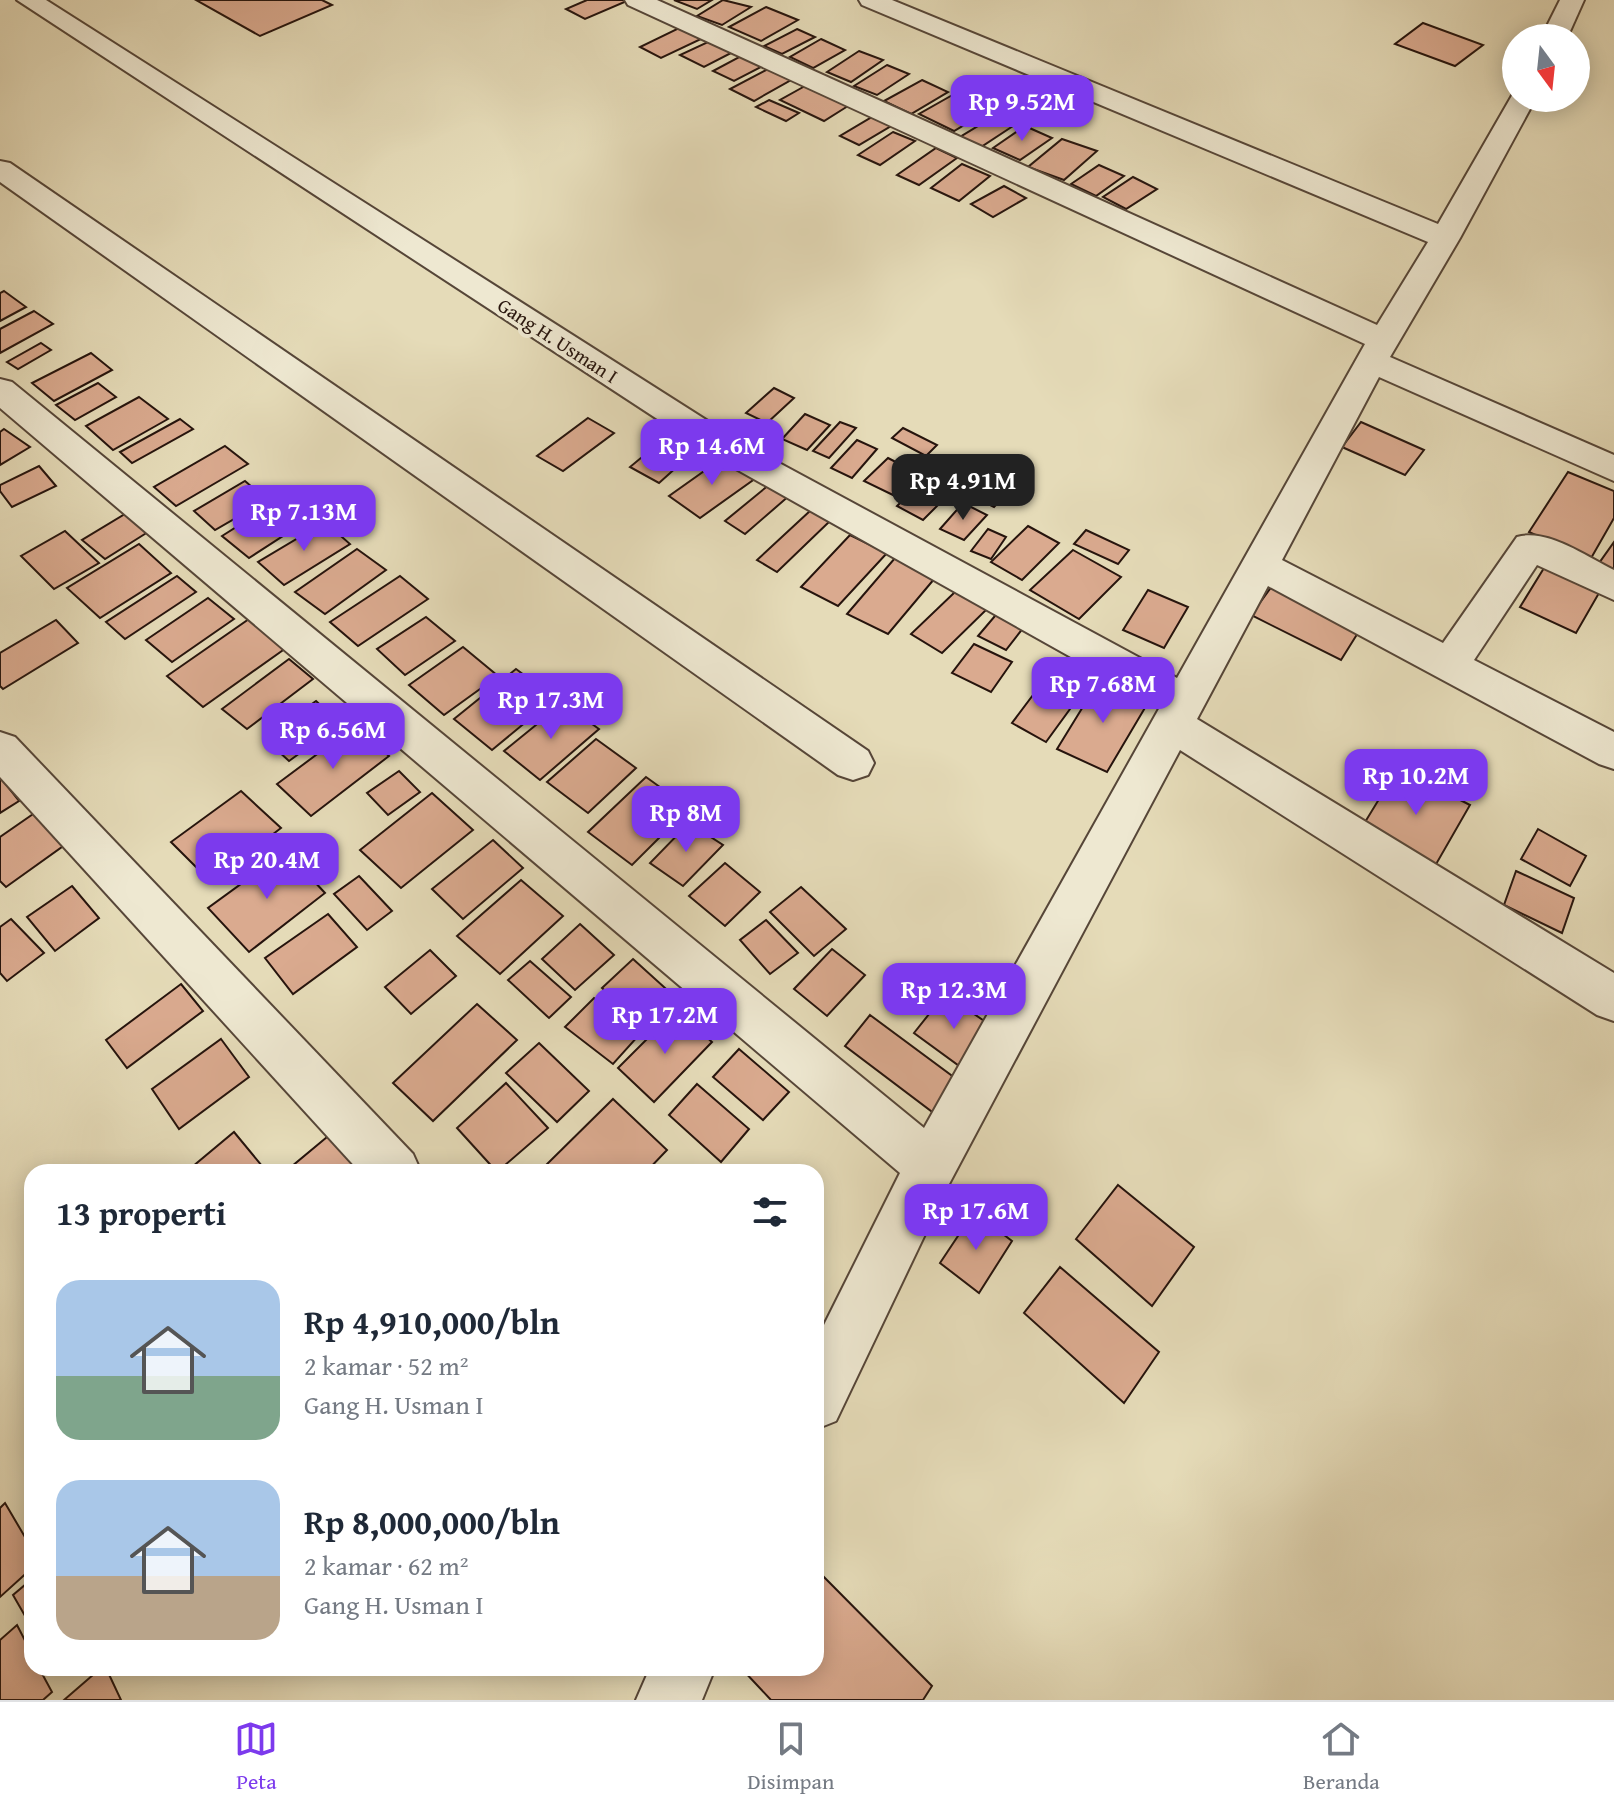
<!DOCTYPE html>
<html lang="id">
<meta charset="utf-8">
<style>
body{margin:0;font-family:"Gentium Book Plus",serif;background:#f2f2f3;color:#1f2937;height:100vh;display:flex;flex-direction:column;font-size:30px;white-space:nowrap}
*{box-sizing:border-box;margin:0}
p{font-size:26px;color:#747a83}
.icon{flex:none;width:44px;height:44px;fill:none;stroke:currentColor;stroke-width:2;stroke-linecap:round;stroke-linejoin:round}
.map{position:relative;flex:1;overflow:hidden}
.details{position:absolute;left:24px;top:1164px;width:800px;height:512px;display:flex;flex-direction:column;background:#fff;border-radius:24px;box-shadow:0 4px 20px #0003}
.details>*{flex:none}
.needle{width:52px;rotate:165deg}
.tools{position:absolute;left:1502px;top:24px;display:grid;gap:16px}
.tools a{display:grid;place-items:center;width:88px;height:88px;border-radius:50%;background:#fff;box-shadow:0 4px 20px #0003;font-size:40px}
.price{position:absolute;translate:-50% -68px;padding:0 18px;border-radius:16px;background:#7c3aed;color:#fff;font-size:26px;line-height:52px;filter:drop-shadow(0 2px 4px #0008)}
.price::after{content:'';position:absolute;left:50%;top:48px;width:24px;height:18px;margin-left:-12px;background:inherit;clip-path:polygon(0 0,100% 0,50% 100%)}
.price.on{background:#222;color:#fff}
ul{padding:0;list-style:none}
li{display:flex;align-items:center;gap:24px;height:200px;padding:0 32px}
li span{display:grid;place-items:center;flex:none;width:224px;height:160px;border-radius:24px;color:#555}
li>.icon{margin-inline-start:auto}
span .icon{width:96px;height:96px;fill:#fffc;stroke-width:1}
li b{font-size:34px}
h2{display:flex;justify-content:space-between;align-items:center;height:96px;padding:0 32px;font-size:34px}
.menu{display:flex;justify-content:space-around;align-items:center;height:112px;border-top:2px solid #e0e1e3;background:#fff;font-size:22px;color:#747a83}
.menu a{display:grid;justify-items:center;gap:4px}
.menu .on{color:#7c3aed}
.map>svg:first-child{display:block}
.building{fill:#daaa8f;stroke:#26140d;stroke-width:2}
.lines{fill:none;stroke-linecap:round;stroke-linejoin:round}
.minor-casing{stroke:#564638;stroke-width:4}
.minor{fill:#eee8d1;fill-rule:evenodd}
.labels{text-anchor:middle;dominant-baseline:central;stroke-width:8;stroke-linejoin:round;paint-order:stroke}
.far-street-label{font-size:20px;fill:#26140d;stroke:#eee8d1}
</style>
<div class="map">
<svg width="1614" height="1700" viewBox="0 0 1614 1700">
<rect width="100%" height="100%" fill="#e5dbb8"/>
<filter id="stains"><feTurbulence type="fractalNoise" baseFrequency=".0025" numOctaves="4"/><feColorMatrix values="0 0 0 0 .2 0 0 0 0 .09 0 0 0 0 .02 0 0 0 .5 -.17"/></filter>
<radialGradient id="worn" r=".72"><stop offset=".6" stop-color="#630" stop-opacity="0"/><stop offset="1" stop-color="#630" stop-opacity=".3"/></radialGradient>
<g class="building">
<polygon points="196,0 322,0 332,5 260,36"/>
<polygon points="587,0 629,0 585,19 566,9"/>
<polygon points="674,0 712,0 697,9"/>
<polygon points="723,0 751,7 722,25 697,16"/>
<polygon points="766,7 798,20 761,41 729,27"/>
<polygon points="1423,23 1483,45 1455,66 1395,44"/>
<polygon points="679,28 701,39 661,58 640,47"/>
<polygon points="797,29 815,37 782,54 764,46"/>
<polygon points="821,39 845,50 813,68 790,57"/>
<polygon points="710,41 733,52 704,67 680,55"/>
<polygon points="859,51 883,60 851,82 827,72"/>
<polygon points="741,56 763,66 734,81 713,71"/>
<polygon points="887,65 909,74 877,95 854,86"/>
<polygon points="768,69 791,80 754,101 730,89"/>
<polygon points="922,80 948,92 911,114 884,101"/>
<polygon points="805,86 848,106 824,121 780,100"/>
<polygon points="956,93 991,109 954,131 919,114"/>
<polygon points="769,100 799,113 786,121 756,107"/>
<polygon points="872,117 891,126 859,145 840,136"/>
<polygon points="993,117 1013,126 981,147 960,137"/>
<polygon points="1025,126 1052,138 1020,160 993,148"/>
<polygon points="893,132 915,141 880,165 858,155"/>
<polygon points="1062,139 1097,151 1064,180 1028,167"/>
<polygon points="936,148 957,158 919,185 897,175"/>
<polygon points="962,164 990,176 959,201 931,188"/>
<polygon points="1099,165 1124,176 1096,196 1071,184"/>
<polygon points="1133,177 1157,189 1126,209 1103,197"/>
<polygon points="1004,186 1026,198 993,217 971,204"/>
<polygon points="4,291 26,307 0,321 0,293"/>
<polygon points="34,311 53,324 0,353 0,329"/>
<polygon points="41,343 51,350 18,369 7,362"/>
<polygon points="91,353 112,370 54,401 32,383"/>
<polygon points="98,383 116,397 75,420 56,405"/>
<polygon points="774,388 794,398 767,423 746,413"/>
<polygon points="139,397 168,419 113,450 86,426"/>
<polygon points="805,414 830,425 807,450 782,439"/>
<polygon points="588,418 614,433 563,471 537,456"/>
<polygon points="180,419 193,429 132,463 120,452"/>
<polygon points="840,422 856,428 829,458 813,451"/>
<polygon points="1361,422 1424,450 1405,475 1342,447"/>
<polygon points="903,428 937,445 926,456 892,438"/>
<polygon points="4,429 30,447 0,465 0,432"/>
<polygon points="671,433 699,447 659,483 630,467"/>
<polygon points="857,440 877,449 852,478 831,468"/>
<polygon points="225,446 248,464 176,506 154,487"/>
<polygon points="724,457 756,478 700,518 669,496"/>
<polygon points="888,458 919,474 895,496 864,481"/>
<polygon points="39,466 56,486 12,507 0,491 0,485"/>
<polygon points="972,471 1010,490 994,507 956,488"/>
<polygon points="1568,472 1614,491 1614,518 1590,560 1529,532"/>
<polygon points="927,477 953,490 923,520 897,506"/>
<polygon points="245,481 267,500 215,530 194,511"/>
<polygon points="770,484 790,495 745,534 725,521"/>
<polygon points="290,493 317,514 249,558 222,536"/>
<polygon points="963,503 987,515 964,540 940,529"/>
<polygon points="811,510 831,520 777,572 757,560"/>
<polygon points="125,514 148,532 105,559 82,540"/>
<polygon points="325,522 350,544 284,585 258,562"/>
<polygon points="1028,526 1059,543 1022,580 991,562"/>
<polygon points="988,529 1006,537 991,559 971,551"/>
<polygon points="1086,530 1129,550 1118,564 1074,544"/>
<polygon points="65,531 99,563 54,589 21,556"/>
<polygon points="850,535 887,553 838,606 801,587"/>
<polygon points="1614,542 1614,575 1597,566"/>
<polygon points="139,544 171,573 100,618 67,588"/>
<polygon points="357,549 386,570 325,614 295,592"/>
<polygon points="1073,550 1121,577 1079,619 1030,590"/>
<polygon points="895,558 935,578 888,634 847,614"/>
<polygon points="1544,568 1599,593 1576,633 1520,607"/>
<polygon points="177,576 196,592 125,639 106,622"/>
<polygon points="400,576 428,599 358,646 330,622"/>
<polygon points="1272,586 1361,628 1341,660 1251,615"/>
<polygon points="1148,590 1188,607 1164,648 1123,630"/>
<polygon points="956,591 987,609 942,653 911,634"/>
<polygon points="208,598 234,619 172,662 146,640"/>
<polygon points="1000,610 1027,623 1006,650 978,636"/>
<polygon points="426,617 455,641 405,675 377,649"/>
<polygon points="249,619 286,648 203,707 167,676"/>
<polygon points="56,620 78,643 3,689 0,686 0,653"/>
<polygon points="974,644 1012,662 991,692 952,673"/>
<polygon points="463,647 498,676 444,715 409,685"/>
<polygon points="289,659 313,679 247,729 222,709"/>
<polygon points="1060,659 1094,676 1046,742 1012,723"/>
<polygon points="516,669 555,698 492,750 454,719"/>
<polygon points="1100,679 1149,701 1107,772 1057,749"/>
<polygon points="316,701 340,724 289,761 264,738"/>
<polygon points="563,703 599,729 540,780 504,751"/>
<polygon points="355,726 389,756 311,816 277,784"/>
<polygon points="596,739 636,768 588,813 547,782"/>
<polygon points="1398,768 1470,805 1435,866 1362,827"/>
<polygon points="399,771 420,792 388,815 367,793"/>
<polygon points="0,777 19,801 0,813"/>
<polygon points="646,777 689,808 632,865 588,832"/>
<polygon points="241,791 281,828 211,882 171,842"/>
<polygon points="432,793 473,830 401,888 360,850"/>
<polygon points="36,812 66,844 6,887 0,881 0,837"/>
<polygon points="689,823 723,845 683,886 650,863"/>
<polygon points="1538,829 1586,856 1570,886 1521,859"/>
<polygon points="493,840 523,868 463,919 432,889"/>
<polygon points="286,851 325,893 249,952 208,908"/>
<polygon points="725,863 760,892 725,926 689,896"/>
<polygon points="1516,871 1574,898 1562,933 1504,905"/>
<polygon points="359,876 392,911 367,930 334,894"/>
<polygon points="521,880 563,916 500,974 457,936"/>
<polygon points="72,886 99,918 55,951 27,917"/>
<polygon points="801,887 846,929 814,956 770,912"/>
<polygon points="328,914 357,947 293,994 265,958"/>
<polygon points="11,919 44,953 7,981 0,973 0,927"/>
<polygon points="766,920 798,953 770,974 740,940"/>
<polygon points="580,924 614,955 575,990 542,959"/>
<polygon points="832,949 865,975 827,1016 794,989"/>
<polygon points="430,950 456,976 411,1014 385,987"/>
<polygon points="633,959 675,997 644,1027 602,988"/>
<polygon points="530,961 571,997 549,1018 508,980"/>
<polygon points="181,984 203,1011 127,1068 106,1040"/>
<polygon points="945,994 993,1027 962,1068 914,1033"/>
<polygon points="594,998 640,1034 613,1064 565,1027"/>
<polygon points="477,1004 517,1040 433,1121 393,1083"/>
<polygon points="676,1010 712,1042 654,1102 618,1068"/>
<polygon points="870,1015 959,1081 935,1114 845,1046"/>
<polygon points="221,1039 249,1077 179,1129 152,1089"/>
<polygon points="539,1043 589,1091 557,1122 506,1073"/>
<polygon points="739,1049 789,1092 763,1120 713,1077"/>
<polygon points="506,1083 548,1128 497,1172 457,1128"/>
<polygon points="697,1084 749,1129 721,1162 669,1115"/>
<polygon points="613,1099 667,1150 646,1172 539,1172"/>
<polygon points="339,1127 362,1172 295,1172 291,1167"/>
<polygon points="234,1132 267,1172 186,1172"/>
<polygon points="1118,1185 1194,1247 1152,1306 1076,1239"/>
<polygon points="974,1212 1012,1241 979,1293 940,1263"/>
<polygon points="1060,1267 1159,1352 1124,1403 1024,1313"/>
<polygon points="5,1503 32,1549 32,1568 0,1597 0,1508"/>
<polygon points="816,1569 932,1686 923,1700 771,1700 741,1668 816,1668"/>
<polygon points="32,1579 32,1628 13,1595"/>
<polygon points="17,1625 32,1654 32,1668 39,1668 52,1692 43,1700 0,1700 0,1640"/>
<polygon points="101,1668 106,1668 121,1700 64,1700"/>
</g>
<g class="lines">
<g class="minor-casing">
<g id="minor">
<path d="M 17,0 L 46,0 L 744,444 L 1177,678 L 1365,344 L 628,5 L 625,0 L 657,0 L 1377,325 L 1428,242 L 862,5 L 859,0 L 892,0 L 1438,224 L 1514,92 L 1516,92 L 1516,98 L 1536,98 L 1460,238 L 1390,357 L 1614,455 L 1614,481 L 1379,377 L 1282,560 L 1443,643 L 1517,537 C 1547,528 1587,557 1614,570 L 1614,600 L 1537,565 L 1474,660 L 1614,732 L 1614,769 L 1599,764 L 1268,586 L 1197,719 L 1614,973 L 1614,1021 L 1597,1015 L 1180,750 L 949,1184 L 836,1421 L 816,1429 L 816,1341 L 900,1173 L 0,408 L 0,379 L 12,382 L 924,1128 L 1160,707 L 720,460 Z"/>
<polygon points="1560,0 1584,0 1567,38 1541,38"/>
<polygon points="0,161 10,163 868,751 874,763 868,775 853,780 838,775 0,182"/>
<polygon points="0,732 15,737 413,1154 421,1172 360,1172 0,777"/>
<polygon points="650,1668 715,1668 702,1700 636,1700"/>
</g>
</g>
<use href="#minor" class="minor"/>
</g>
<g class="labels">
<g class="far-street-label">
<text transform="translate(558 340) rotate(33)">Gang H. Usman I</text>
</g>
</g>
<rect width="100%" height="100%" filter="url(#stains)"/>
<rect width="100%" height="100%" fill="url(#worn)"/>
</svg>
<div class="tools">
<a><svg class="needle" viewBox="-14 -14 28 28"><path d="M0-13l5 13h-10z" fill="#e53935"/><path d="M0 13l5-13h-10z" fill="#747a83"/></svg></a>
</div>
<b class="price" style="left:1022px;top:143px">Rp 9.52M</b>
<b class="price" style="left:712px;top:487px">Rp 14.6M</b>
<b class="price on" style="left:963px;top:522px">Rp 4.91M</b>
<b class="price" style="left:304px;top:553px">Rp 7.13M</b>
<b class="price" style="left:1103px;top:725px">Rp 7.68M</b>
<b class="price" style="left:551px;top:741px">Rp 17.3M</b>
<b class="price" style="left:333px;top:771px">Rp 6.56M</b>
<b class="price" style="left:1416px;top:817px">Rp 10.2M</b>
<b class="price" style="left:686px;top:854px">Rp 8M</b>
<b class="price" style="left:267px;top:901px">Rp 20.4M</b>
<b class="price" style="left:954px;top:1031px">Rp 12.3M</b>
<b class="price" style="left:665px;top:1056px">Rp 17.2M</b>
<b class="price" style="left:976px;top:1252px">Rp 17.6M</b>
<section class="details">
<h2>13 properti<svg class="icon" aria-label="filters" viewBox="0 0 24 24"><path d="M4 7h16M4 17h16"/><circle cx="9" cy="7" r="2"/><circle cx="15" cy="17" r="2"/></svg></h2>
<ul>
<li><span style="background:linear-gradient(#a9c7e8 60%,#7fa58c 0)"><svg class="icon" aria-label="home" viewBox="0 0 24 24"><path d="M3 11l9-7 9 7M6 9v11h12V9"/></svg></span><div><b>Rp 4,910,000/bln</b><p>2 kamar · 52 m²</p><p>Gang H. Usman I</p></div></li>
<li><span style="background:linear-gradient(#a9c7e8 60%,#b9a48a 0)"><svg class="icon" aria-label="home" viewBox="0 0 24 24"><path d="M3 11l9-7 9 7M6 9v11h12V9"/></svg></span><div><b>Rp 8,000,000/bln</b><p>2 kamar · 62 m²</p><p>Gang H. Usman I</p></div></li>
</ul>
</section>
</div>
<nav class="menu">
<a class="on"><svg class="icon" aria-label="map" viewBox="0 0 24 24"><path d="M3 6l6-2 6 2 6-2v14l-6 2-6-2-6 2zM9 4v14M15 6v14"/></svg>Peta</a>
<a><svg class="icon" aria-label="saved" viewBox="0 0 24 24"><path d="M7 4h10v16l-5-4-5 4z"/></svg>Disimpan</a>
<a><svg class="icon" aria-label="home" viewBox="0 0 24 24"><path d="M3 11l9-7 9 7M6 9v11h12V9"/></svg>Beranda</a>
</nav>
